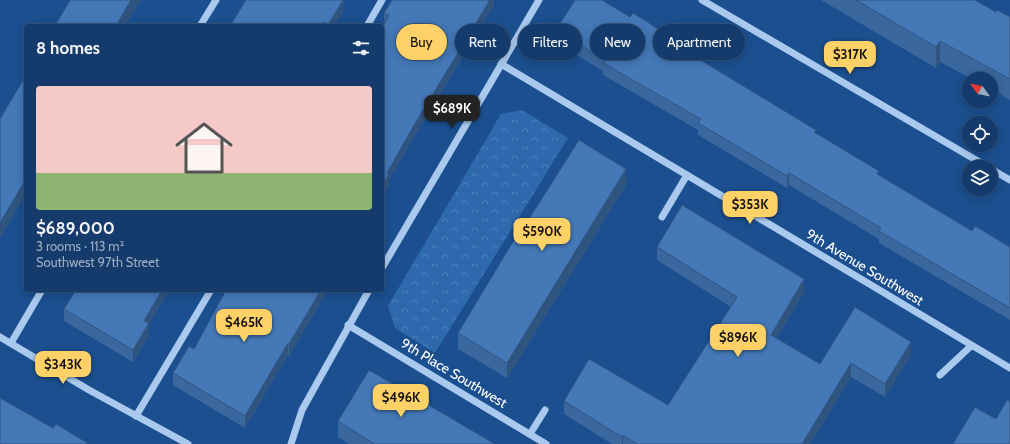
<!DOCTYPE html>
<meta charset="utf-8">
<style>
body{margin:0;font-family:Cabin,sans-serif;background:#1d4271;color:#f1f3f6;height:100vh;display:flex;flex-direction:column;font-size:15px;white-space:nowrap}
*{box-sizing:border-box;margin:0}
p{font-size:13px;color:#9dadc1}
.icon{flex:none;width:22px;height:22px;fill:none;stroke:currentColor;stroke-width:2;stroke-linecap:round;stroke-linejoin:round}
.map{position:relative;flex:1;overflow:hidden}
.details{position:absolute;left:24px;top:24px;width:360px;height:268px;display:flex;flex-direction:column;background:#143b6b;border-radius:4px;box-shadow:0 2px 10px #0003,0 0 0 1px #33557e}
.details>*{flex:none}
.top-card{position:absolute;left:396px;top:24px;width:380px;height:36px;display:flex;gap:8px}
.needle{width:26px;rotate:302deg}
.buttons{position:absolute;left:962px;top:72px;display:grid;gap:8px}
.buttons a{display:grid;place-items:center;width:36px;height:36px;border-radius:50%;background:#143b6b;box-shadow:0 2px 10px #0003,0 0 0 1px #33557e;font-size:20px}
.price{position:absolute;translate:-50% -34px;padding:0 9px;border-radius:8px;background:#ffd166;color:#111;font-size:13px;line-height:26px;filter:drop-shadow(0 1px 2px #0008)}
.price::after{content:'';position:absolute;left:50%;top:24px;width:12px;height:9px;margin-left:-6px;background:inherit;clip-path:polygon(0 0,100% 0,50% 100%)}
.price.active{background:#222;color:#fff}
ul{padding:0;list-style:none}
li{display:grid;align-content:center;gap:8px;height:212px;padding:0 12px}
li+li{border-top:1px solid #33557e}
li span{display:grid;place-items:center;height:124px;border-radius:4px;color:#555}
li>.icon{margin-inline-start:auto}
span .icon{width:72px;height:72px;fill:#fffc;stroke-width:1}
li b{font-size:17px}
h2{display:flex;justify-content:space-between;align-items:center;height:48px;padding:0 12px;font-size:17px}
.chip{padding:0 14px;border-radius:18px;background:#143b6b;box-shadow:0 2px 10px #0003,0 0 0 1px #33557e;font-size:14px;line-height:36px}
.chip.active{background:#ffd166;color:#111}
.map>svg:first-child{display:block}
.forest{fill:url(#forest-crowns)}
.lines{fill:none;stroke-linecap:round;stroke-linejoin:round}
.minor{stroke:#a9c9ee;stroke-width:7}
.wall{fill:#3a679d}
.shaded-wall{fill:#305480}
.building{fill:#4478b7;stroke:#305480}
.labels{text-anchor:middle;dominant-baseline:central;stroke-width:3.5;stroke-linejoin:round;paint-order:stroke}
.street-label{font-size:14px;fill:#fff;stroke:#1b4f8f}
</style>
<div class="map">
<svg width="1010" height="444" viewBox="0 0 1010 444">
<defs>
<pattern id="forest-crowns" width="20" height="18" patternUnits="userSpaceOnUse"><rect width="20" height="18" fill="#2e69ad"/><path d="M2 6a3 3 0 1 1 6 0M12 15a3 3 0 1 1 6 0" fill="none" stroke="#4d80b9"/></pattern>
</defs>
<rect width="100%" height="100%" fill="#1b4f8f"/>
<polygon class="forest" points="522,110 568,138 435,353 395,328 388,306 501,114"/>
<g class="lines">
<g class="minor">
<polyline points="702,0 988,167"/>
<polyline points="200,26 216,0"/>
<polyline points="367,26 382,0"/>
<polyline points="501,64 1010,368"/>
<polyline points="991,169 1010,180"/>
<polyline points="662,217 687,175"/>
<polyline points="382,268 539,0"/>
<polyline points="348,325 546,444"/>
<polyline points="0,337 89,390 188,444"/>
<polyline points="11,343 42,290"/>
<polyline points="940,375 971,346"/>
<polyline points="136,416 211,290"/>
<polyline points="530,434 545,410"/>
<polyline points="291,444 302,410 369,290"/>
</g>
</g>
<g class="wall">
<polygon points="344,0 344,10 334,26 230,26"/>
<polygon points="494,0 494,5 413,139 389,180 389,186 384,13"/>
<polygon points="821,0 975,0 996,12 1010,17 1010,100 991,89 991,79 972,79 940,62 936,68"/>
<polygon points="630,17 676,45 816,133 879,175 972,231 1010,247 1010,320 879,243 879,239 789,185 787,188 698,135 698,130 603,75 603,71 556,42 556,30"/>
<polygon points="626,185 507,378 458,349 458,333 518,236"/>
<polygon points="657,247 804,292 777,338 820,364 911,355 885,397 851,377 810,444 612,444 564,414 564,401 668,405 731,307 657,260"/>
<polygon points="328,290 289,356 288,355 245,428 173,385 173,373 194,349"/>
<polygon points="64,309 149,325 149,335 133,362 64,321"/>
<polygon points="338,421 495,444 349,444 338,437"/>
</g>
<g class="shaded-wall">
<polygon points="131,0 141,0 125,26 116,26"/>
<polygon points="343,0 344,0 344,10 334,26 328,26 328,25"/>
<polygon points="490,0 494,0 494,5 413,139 389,180 389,186 382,198 382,186 387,173 413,127"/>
<polygon points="940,41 940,62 936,68 936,47"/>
<polygon points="626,169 626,185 507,378 507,363"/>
<polygon points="789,173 789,185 787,188 787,176"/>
<polygon points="26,179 26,194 0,239 0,223"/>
<polygon points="804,279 804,292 771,348 771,335"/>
<polygon points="162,290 169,290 149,325 149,335 133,362 133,350 144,321"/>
<polygon points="321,290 328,290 289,356 289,344"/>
<polygon points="911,342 911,355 885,397 885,384"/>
<polygon points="288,343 288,355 245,428 245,416"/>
<polygon points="851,363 851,377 810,444 802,444"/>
<polygon points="623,435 623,444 622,444 622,437"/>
</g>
<g class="building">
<polygon points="70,0 131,0 116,26 55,26"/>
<polygon points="246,0 343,0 328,25 324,22 322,26 230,26"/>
<polygon points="392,0 490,0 413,127 387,173 389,174 382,186 382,28 389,15 384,13"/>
<polygon points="575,0 602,0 630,17 633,13 676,40 674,44 816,130 814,132 879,171 877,174 972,231 975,226 1010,247 1010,308 879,231 881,228 789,173 787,176 698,123 701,119 603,63 605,60 556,30"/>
<polygon points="856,0 975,0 996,12 997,10 1010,17 1010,79 940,41 936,47"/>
<polygon points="26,75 26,179 0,223 0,119"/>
<polygon points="579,140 626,169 507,363 458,333 517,235 518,236"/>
<polygon points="682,205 804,279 771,335 820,364 855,307 911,342 885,384 851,363 802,444 637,444 623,435 622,437 564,401 589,359 668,405 737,297 657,247"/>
<polygon points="76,290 162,290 144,321 149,323 133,350 64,309"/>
<polygon points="226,290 321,290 289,344 288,343 245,416 173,373 189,346 194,349"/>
<polygon points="369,370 495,444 374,444 338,421"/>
<polygon points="0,398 53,428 56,424 89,444 0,444"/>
<polygon points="1007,400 1010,402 1010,444 953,444 975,407 996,419"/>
</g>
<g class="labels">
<g class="street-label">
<text transform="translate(865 267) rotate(31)">9th Avenue Southwest</text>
<text transform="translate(454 373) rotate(31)">9th Place Southwest</text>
</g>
</g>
</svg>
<div class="buttons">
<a><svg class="needle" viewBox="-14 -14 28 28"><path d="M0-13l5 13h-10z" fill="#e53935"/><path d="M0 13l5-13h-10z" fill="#9dadc1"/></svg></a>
<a><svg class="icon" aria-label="locate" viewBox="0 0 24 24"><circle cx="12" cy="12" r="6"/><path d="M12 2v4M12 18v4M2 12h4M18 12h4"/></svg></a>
<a><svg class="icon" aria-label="layers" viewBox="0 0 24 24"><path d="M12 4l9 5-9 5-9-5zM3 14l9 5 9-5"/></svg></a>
</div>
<b class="price" style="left:850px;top:75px">$317K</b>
<b class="price active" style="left:452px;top:129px">$689K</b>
<b class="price" style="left:750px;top:225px">$353K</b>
<b class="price" style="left:542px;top:252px">$590K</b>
<b class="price" style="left:244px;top:343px">$465K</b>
<b class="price" style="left:738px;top:358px">$896K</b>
<b class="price" style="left:63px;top:385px">$343K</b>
<b class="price" style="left:401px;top:418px">$496K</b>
<div class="top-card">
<a class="chip active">Buy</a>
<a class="chip">Rent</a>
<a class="chip">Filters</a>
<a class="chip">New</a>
<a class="chip">Apartment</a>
</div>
<section class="details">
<h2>8 homes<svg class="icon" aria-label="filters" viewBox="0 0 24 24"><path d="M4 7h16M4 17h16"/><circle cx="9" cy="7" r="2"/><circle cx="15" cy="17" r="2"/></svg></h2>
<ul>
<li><span style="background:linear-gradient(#f6c9c9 70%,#8fb573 0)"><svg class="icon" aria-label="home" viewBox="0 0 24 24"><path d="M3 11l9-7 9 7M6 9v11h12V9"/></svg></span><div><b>$689,000</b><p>3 rooms · 113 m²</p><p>Southwest 97th Street</p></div></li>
</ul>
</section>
</div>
